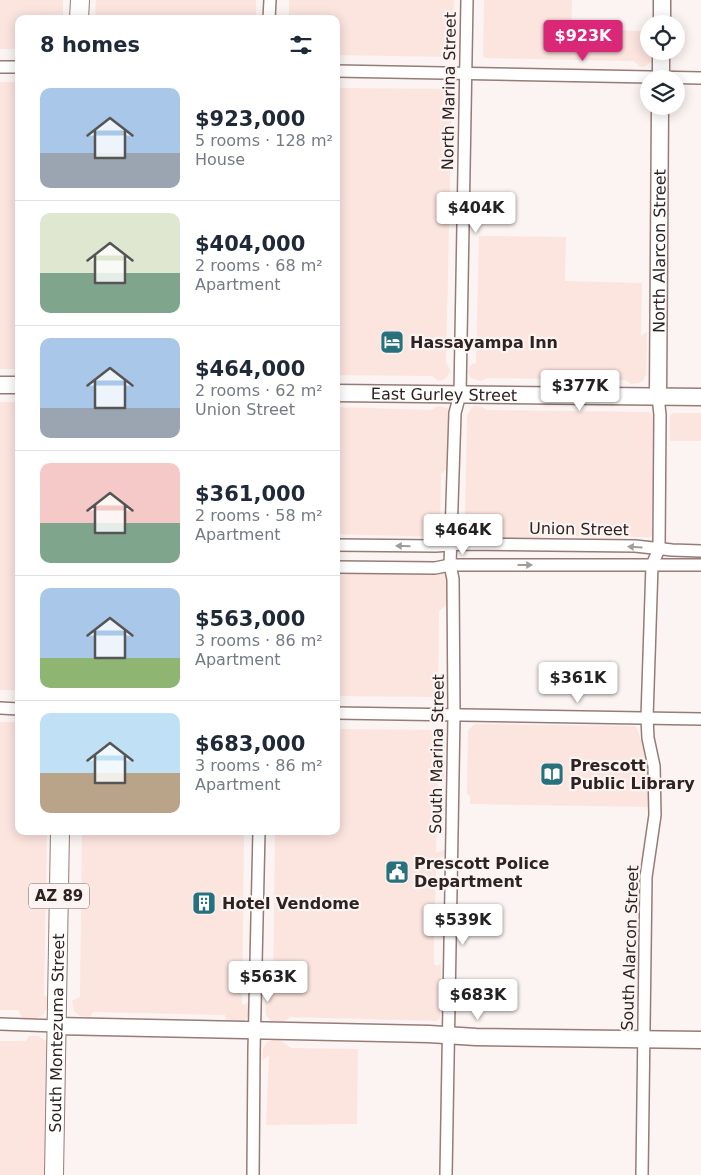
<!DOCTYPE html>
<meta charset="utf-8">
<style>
body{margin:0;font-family:"DejaVu Sans",sans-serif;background:#f2f2f3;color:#1f2937;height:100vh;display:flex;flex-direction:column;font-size:19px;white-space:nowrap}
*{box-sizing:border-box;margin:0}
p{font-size:16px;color:#747a83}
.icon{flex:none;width:28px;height:28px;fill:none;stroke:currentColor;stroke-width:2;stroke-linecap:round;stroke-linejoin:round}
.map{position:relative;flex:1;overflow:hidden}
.panel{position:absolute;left:15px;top:15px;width:325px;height:820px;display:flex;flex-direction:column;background:#fff;border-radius:10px;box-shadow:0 2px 12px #0003}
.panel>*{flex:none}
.tools{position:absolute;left:640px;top:15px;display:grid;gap:10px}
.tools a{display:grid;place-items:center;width:45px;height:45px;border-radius:50%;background:#fff;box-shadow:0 2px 12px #0003;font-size:25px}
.price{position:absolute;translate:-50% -42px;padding:0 11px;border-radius:5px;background:#fff;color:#222;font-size:16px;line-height:32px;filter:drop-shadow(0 1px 2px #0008)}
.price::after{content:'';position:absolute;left:50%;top:30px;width:15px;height:11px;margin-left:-8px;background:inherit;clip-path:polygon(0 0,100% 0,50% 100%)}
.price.selected{background:#db2777;color:#fff}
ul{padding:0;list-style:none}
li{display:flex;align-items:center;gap:15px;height:125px;padding:0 25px}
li+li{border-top:1px solid #e0e1e3}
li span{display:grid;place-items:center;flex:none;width:140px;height:100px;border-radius:10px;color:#555}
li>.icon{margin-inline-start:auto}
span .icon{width:60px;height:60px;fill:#fffc;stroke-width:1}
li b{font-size:21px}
h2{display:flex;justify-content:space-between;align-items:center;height:60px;padding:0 25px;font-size:21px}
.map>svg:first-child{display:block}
.built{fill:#fce4df}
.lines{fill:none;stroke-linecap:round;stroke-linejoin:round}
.street-casing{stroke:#977b76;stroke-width:14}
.secondary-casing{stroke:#977b76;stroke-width:19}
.primary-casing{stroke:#977b76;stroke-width:20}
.street{stroke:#fff;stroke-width:11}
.secondary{stroke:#fff;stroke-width:16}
.primary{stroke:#fff;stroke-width:18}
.oneway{fill:#a19c9b}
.labels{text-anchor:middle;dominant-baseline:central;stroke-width:4.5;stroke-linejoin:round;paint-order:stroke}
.shield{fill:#fbf4f3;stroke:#6c6260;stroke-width:1}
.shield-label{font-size:15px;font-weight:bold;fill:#2f2321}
.street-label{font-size:16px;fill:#2f2321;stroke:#fbf4f3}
.poi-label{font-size:16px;font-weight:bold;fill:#2f2321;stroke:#fbf4f3;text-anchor:start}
</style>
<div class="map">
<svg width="701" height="1175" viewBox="0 0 701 1175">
<rect width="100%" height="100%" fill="#fbf4f3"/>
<g class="built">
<polygon points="0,0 63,0 63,19 19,19 19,49 0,49"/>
<polygon points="96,0 256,0 256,19 95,19"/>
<polygon points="289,0 454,0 453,55 452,57 336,55 336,19 289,19"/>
<polygon points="484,0 572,0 571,30 649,31 649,51 653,51 653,57 650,63 644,67 640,67 634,61 485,58 483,56"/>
<rect x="0" y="82" width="19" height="287"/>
<polygon points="336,88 450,89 452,91 446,363 450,370 447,377 443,380 438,381 432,376 336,375"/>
<polygon points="479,236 566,237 565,281 642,283 641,336 647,332 646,374 644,380 639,383 631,384 626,380 488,378 481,381 471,378 468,373 469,368 472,364 476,363"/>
<rect x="0" y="402" width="19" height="288"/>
<polygon points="438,406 448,408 451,413 451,465 441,474 440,523 443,525 448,519 448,530 445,534 439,537 336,534 336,407 431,410"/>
<polygon points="474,406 479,406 488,410 648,412 652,414 654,419 652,535 651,537 543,536 536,539 469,538 464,534 461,525 465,518 467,416 470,410"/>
<polygon points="673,413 701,413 701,441 670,441 670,416"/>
<polygon points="442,568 449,575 448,603 439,611 438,695 434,697 336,696 336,570"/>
<polygon points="0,722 19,722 19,831 47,831 44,996 48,997 47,1008 43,1015 37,1018 23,1018 18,1010 0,1010"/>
<polygon points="475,724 636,726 650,766 650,807 470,804 470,797 467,793 468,730"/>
<polygon points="336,729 437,730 445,743 444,779 438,783 436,853 446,849 446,855 436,860 435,911 444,907 444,932 434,934 434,963 436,966 441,964 440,1018 437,1021 290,1017 282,1023 276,1024 271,1021 266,1015 265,1001 273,993 275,831 336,831"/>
<polygon points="82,831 244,831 242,1004 245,1005 248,1002 249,1003 250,1011 248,1016 244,1021 239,1023 228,1023 225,1015 93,1012 90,1017 80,1016 74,1011 72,1001 80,997"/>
<polygon points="29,1036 38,1036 49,1043 47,1175 0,1175 0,1041 26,1041"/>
<polygon points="273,1040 280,1040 291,1048 358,1049 357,1124 266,1125 269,1056 262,1060 263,1048 267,1042"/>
</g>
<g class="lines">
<g class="street-casing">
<g id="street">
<polyline points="269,19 270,0"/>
<polyline points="0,67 19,67"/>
<polyline points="336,71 701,78"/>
<polyline points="336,545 436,546 463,544 635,546 672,550 701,551"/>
<polyline points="336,567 435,568 450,565 701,565"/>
<polyline points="0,708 19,709"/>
<polyline points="336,713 701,719"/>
<polyline points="0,1024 56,1026"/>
<polyline points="253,1175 254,1051 259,831"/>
<polyline points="446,1175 454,716 453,579 450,565 455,413 460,394 467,0"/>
<polyline points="642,1175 646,877 655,815 654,766 648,738 647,718 652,565 659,549 660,415 658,396"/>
</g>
</g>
<g class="secondary-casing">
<g id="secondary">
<polyline points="662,24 662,0"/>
<polyline points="661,79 661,51"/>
<polyline points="0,385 19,385"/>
<path id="s1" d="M 336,393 L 701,397"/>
<path id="s2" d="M 658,396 L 660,106"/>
<polyline points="56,1026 429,1034 476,1037 701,1040"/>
</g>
</g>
<g class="primary-casing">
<g id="primary">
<polyline points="79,19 80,0"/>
<path id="s3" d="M 54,1175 L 60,831"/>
</g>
</g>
<use href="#street" class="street"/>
<use href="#secondary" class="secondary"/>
<use href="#primary" class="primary"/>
</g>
<defs><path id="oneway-solid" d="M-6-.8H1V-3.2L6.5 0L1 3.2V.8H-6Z" transform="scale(1.25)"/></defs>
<g class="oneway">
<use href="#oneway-solid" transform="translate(403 546) rotate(-179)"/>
<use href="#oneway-solid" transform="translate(635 547) rotate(-176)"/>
<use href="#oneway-solid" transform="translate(525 565)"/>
</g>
<defs>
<g id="hotel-square" transform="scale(1.25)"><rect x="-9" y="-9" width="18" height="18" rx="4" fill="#28707b" stroke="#fbf4f3"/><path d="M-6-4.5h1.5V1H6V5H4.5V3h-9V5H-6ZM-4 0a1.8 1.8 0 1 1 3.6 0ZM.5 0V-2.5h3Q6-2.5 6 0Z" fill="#fff"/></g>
<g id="library-square" transform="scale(1.25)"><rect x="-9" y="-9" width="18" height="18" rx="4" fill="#28707b" stroke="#fbf4f3"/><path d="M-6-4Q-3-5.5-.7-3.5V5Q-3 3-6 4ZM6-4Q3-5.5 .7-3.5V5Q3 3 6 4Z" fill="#fff"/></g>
<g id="civic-square" transform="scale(1.25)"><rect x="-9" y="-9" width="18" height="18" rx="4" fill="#28707b" stroke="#fbf4f3"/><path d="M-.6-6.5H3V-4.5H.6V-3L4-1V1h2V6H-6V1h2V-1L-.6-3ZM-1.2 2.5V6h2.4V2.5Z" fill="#fff"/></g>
<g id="building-square" transform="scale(1.25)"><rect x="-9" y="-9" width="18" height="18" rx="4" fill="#28707b" stroke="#fbf4f3"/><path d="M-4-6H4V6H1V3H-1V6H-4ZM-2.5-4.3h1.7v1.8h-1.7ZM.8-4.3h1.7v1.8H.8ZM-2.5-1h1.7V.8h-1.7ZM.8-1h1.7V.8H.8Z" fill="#fff"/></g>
</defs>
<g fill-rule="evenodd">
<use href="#hotel-square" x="392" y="342"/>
<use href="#library-square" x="552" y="774"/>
<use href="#civic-square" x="397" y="872"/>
<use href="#building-square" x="204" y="903"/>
</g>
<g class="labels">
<rect class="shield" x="29" y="883.5" width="60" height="25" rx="4"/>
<g class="shield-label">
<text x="59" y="896">AZ 89</text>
</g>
<g class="street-label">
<text transform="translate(449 91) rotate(-89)">North Marina Street</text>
<text stroke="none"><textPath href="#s2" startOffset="145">North Alarcon Street</textPath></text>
<text stroke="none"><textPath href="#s1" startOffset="108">East Gurley Street</textPath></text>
<text transform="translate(579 529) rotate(1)">Union Street</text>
<text transform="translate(437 754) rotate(-89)">South Marina Street</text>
<text transform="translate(630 948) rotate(-88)">South Alarcon Street</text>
<text stroke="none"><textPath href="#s3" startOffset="142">South Montezuma Street</textPath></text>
</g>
<g class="poi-label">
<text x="410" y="342">Hassayampa Inn</text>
<text x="570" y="765">Prescott<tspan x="570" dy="18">Public Library</tspan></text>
<text x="414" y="863">Prescott Police<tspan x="414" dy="18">Department</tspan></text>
<text x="222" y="903">Hotel Vendome</text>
</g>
</g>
</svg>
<div class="tools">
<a><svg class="icon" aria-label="locate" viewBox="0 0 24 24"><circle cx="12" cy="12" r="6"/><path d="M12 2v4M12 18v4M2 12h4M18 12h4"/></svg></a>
<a><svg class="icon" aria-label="layers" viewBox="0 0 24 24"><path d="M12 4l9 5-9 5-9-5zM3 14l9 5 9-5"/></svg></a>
</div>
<b class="price selected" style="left:583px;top:62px">$923K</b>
<b class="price" style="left:476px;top:234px">$404K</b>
<b class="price" style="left:580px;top:412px">$377K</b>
<b class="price" style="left:463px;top:556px">$464K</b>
<b class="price" style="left:578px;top:704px">$361K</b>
<b class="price" style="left:463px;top:946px">$539K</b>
<b class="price" style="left:268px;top:1003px">$563K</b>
<b class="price" style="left:478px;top:1021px">$683K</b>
<section class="panel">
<h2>8 homes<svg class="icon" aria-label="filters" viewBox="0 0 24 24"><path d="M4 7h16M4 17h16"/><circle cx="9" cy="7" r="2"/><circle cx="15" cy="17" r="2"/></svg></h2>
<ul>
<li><span style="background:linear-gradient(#a9c7e8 65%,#9aa5b1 0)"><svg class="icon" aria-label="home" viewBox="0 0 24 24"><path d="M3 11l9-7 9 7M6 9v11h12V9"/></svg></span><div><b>$923,000</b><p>5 rooms · 128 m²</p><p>House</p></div></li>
<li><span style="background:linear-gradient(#dfe7d0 60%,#7fa58c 0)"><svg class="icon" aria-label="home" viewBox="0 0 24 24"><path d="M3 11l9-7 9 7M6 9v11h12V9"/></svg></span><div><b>$404,000</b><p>2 rooms · 68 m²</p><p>Apartment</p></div></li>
<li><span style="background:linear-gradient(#a9c7e8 70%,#9aa5b1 0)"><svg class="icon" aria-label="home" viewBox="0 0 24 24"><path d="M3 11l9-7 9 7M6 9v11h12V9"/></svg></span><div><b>$464,000</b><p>2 rooms · 62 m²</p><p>Union Street</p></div></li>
<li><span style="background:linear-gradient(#f6c9c9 60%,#7fa58c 0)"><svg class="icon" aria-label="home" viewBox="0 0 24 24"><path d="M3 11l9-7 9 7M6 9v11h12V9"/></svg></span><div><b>$361,000</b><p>2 rooms · 58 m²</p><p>Apartment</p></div></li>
<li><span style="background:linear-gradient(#a9c7e8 70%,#8fb573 0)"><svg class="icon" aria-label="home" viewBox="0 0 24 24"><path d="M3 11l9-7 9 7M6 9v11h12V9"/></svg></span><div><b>$563,000</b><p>3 rooms · 86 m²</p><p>Apartment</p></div></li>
<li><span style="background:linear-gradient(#bfe0f5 60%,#b9a48a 0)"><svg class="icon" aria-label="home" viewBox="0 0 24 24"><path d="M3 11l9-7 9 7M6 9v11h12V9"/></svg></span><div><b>$683,000</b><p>3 rooms · 86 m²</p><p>Apartment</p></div></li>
</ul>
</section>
</div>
